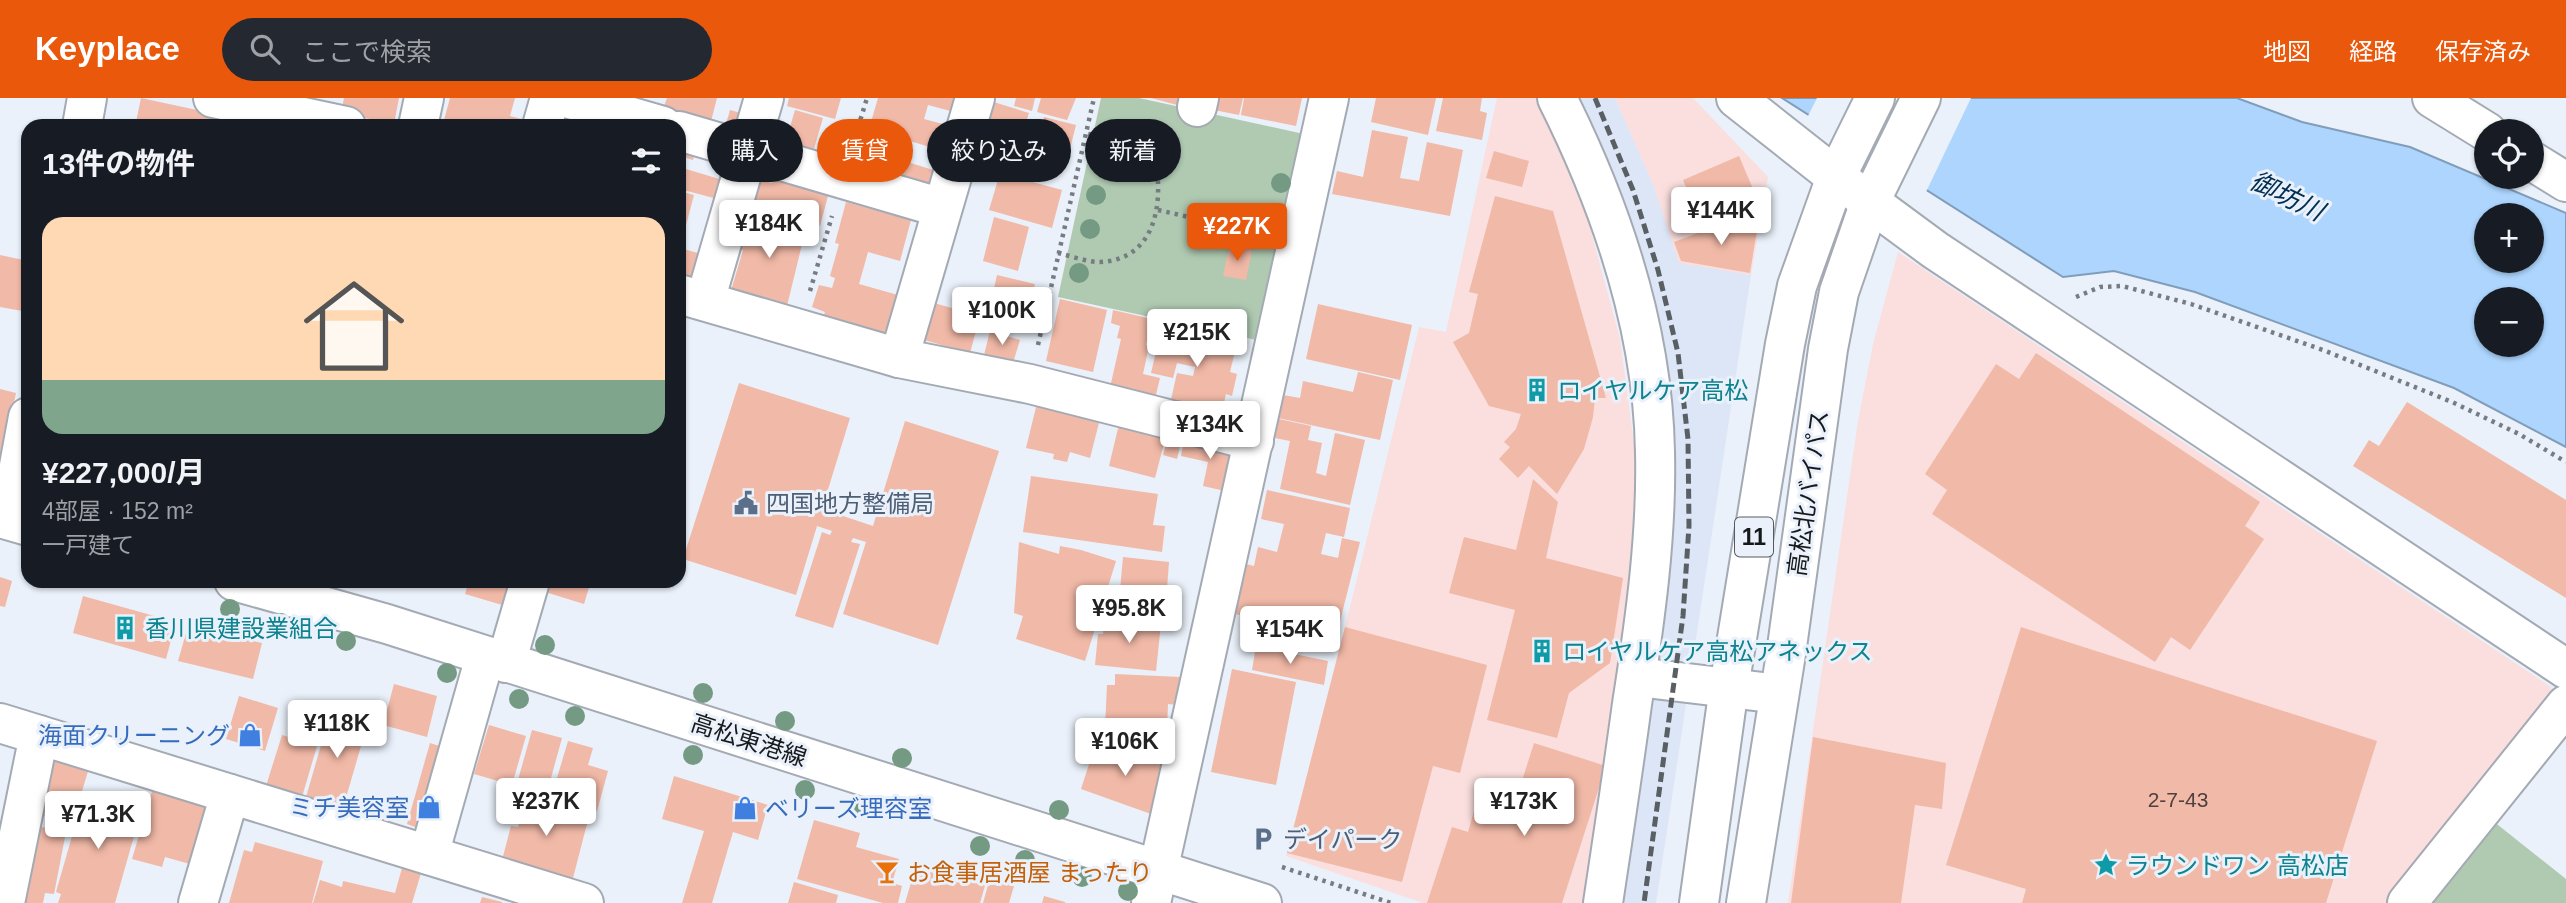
<!DOCTYPE html>
<html lang="ja">
<meta charset="utf-8">
<style>
body{margin:0;font-family:Helvetica,"Noto Sans JP",sans-serif;background:#242831;color:#f1f3f6;height:100vh;display:flex;flex-direction:column;font-size:26px;white-space:nowrap}
*{box-sizing:border-box;margin:0}
p{font-size:23px;color:#9ea1a6}
.icon{flex:none;width:38px;height:38px;fill:none;stroke:currentColor;stroke-width:2;stroke-linecap:round;stroke-linejoin:round}
.map{position:relative;flex:1;overflow:hidden}
.details{position:absolute;left:21px;top:21px;width:665px;height:469px;display:flex;flex-direction:column;background:#171b24;border-radius:21px;box-shadow:0 2px 5px #0004}
.details>*{flex:none}
.hud{position:absolute;left:707px;top:21px;width:665px;height:63px;display:flex;gap:14px}
.tools{position:absolute;left:2474px;top:21px;display:grid;gap:14px}
.tools a{display:grid;place-items:center;width:70px;height:70px;border-radius:50%;background:#171b24;box-shadow:0 2px 5px #0004;font-size:35px}
.price{position:absolute;translate:-50% -60px;padding:0 16px;border-radius:7px;background:#fff;color:#222;font-size:23px;line-height:46px;filter:drop-shadow(0 2px 4px #0008)}
.price::after{content:'';position:absolute;left:50%;top:42px;width:21px;height:16px;margin-left:-10px;background:inherit;clip-path:polygon(0 0,100% 0,50% 100%)}
.price.current{background:#ea580c;color:#fff}
ul{padding:0;list-style:none}
li{display:grid;align-content:center;gap:14px;height:371px;padding:0 21px}
li span{display:grid;place-items:center;height:217px;border-radius:21px;color:#555}
li>.icon{margin-inline-start:auto}
span .icon{width:126px;height:126px;fill:#fffc;stroke-width:1}
li b{font-size:30px}
h2{display:flex;justify-content:space-between;align-items:center;height:84px;padding:0 21px;font-size:30px}
.chip{padding:0 24px;border-radius:32px;background:#171b24;box-shadow:0 2px 5px #0004;font-size:24px;line-height:63px}
.chip.current{background:#ea580c;color:#fff}
header{display:flex;align-items:center;gap:42px;box-sizing:border-box;height:98px;padding:0 35px;background:#ea580c;color:#fff}
header strong{font-size:33px}
nav{display:flex;gap:38px;margin-inline-start:auto;font-size:24px}
.search{width:490px;height:63px;background:#242831;display:flex;align-items:center;gap:18px;box-sizing:border-box;padding:0 24px;border-radius:38px;color:#9ea1a6;font-size:26px}
.map>svg:first-child{display:block}
.commercial{fill:#fadfde}
.built{fill:#dce6f6}
.green{fill:#b0cab2}
.water{fill:#add5fd;stroke:#809dba;stroke-width:2;fill-rule:evenodd}
.pier{fill:#eaf1fa}
.building{fill:#f1b9a7}
.lines{fill:none;stroke-linecap:round;stroke-linejoin:round}
.minor-casing{stroke:#a4aab3;stroke-width:42}
.major-casing{stroke:#a4aab3;stroke-width:42}
.highway-casing{stroke:#a4aab3;stroke-width:42}
.path{stroke:#777c82;stroke-width:4.5;stroke-dasharray:3.5 5;stroke-linecap:butt}
.minor{stroke:#fff;stroke-width:38}
.major{stroke:#fff;stroke-width:38}
.highway{stroke:#fff;stroke-width:38}
.rail{stroke:#5a5f64;stroke-width:5;stroke-dasharray:10 5;stroke-linecap:butt}
.tree{fill:#749a84}
.labels{text-anchor:middle;dominant-baseline:central;stroke-width:6;stroke-linejoin:round;paint-order:stroke}
.number-label{font-size:21px;fill:#4d413f}
.shield{fill:#eaf1fa;stroke:#565a5f;stroke-width:2}
.shield-label{font-size:23px;font-weight:bold;fill:#16191c}
.culture-label{font-size:24px;fill:#0d838f;stroke:#eaf1fa;text-anchor:start}
.street-label{font-size:24px;fill:#16191c;stroke:#eaf1fa}
.service-label{font-size:24px;fill:#4e5e75;stroke:#eaf1fa;text-anchor:start}
.shop-label{font-size:24px;fill:#366cbe;stroke:#eaf1fa;text-anchor:end}
.food-label{font-size:24px;fill:#c56008;stroke:#eaf1fa;text-anchor:start}
.water-label{font-size:26px;font-style:italic;fill:#012f53;stroke:#eaf1fa}
</style>
<header>
<strong>Keyplace</strong>
<div class="search"><svg class="icon" aria-label="search" viewBox="0 0 24 24"><circle cx="10" cy="10" r="6"/><path d="M15 15l6 6"/></svg>ここで検索</div>
<nav><a>地図</a><a>経路</a><a>保存済み</a></nav>
</header>
<div class="map">
<svg width="2566" height="805" viewBox="0 0 2566 805">
<rect width="100%" height="100%" fill="#eaf1fa"/>
<g class="commercial">
<polygon points="1497,0 1536,0 1567,63 1588,122 1620,241 1635,353 1638,407 1634,491 1588,805 1423,805 1286,758 1345,529 1419,229 1446,234"/>
<polygon points="1615,0 1693,0 1768,79 1751,177 1678,166 1654,89"/>
<polygon points="1898,154 2551,589 2552,602 2388,805 1788,805 1858,323 1873,246"/>
</g>
<polygon class="built" points="1574,0 1615,0 1654,89 1679,165 1751,177 1656,805 1619,805 1668,461"/>
<g class="green">
<polygon points="1101,0 1139,0 1304,36 1261,243 1058,199"/>
<polygon points="2488,719 2566,781 2566,805 2419,805"/>
</g>
<path class="water" d="M 1782,0 L 2237,0 L 2302,24 L 2410,49 L 2566,115 L 2566,349 L 2454,290 L 2195,194 L 2114,173 L 2063,179 ZM 2487,117 L 2532,117 L 2532,163 L 2487,163 ZM 2487,201 L 2532,201 L 2532,247 L 2487,247 Z"/>
<polygon class="pier" points="1817,0 1971,0 1925,96 1807,20"/>
<g class="building">
<polygon points="141,0 239,21 238,28 157,28 136,24"/>
<polygon points="344,0 399,0 394,26 341,15"/>
<polygon points="450,0 515,0 510,18 529,23 527,28 464,28 444,22"/>
<polygon points="667,0 717,0 708,35 665,23 669,9 664,8"/>
<polygon points="789,0 841,0 835,21 787,8"/>
<polygon points="878,0 962,0 958,15 928,7 924,21 954,29 947,54 869,31"/>
<polygon points="1016,0 1035,0 1032,13 1014,8"/>
<polygon points="1041,0 1076,0 1067,22 1037,14"/>
<polygon points="1151,0 1183,0 1181,8"/>
<polygon points="1212,0 1243,0 1239,17 1209,11"/>
<polygon points="1244,0 1302,0 1296,28 1241,17"/>
<polygon points="1376,0 1436,0 1428,37 1371,24"/>
<polygon points="1443,0 1482,0 1480,13 1487,15 1482,42 1436,33"/>
<polygon points="984,1 1029,15 1017,53 973,39"/>
<polygon points="730,12 748,17 740,45 722,40"/>
<polygon points="795,12 823,20 810,64 782,56"/>
<polygon points="1044,19 1076,27 1066,67 1034,58"/>
<polygon points="1372,32 1408,39 1400,80 1419,83 1427,44 1463,52 1450,118 1332,96 1337,73 1363,79"/>
<polygon points="679,42 697,47 693,62 683,59 680,69"/>
<polygon points="864,52 893,60 886,86 857,77"/>
<polygon points="1494,53 1529,63 1522,89 1486,80"/>
<polygon points="1739,58 1756,98 1700,122 1683,82"/>
<polygon points="898,61 933,72 925,97 890,87"/>
<polygon points="686,71 726,83 721,102 680,91"/>
<polygon points="776,71 831,87 820,128 747,108 754,80 772,85"/>
<polygon points="1000,75 1062,92 1052,130 989,112"/>
<polygon points="679,93 694,97 685,131 679,130"/>
<polygon points="1495,98 1553,113 1606,300 1595,300 1593,319 1584,351 1557,396 1529,368 1518,380 1499,361 1510,349 1504,344 1516,331 1521,316 1489,308 1453,244 1469,235 1478,196 1469,194"/>
<polygon points="846,104 911,122 900,163 868,154 859,186 898,197 884,241 822,222 825,214 812,209 819,187 832,190 835,180 830,178 839,146 835,145"/>
<polygon points="759,113 807,126 786,212 730,196 743,152 737,150 743,127 754,130"/>
<polygon points="994,119 1029,129 1018,173 983,163"/>
<polygon points="1733,122 1758,126 1750,175 1681,163 1674,144"/>
<polygon points="1229,148 1252,152 1246,182 1223,178"/>
<polygon points="680,150 705,157 698,184 679,179"/>
<polygon points="0,157 28,163 28,214 0,209"/>
<polygon points="997,177 1035,186 1024,231 987,222"/>
<polygon points="1060,201 1107,212 1093,274 1046,263"/>
<polygon points="927,203 980,218 970,255 917,240"/>
<polygon points="1318,206 1412,227 1400,282 1306,261"/>
<polygon points="1113,212 1152,221 1146,247 1149,248 1143,276 1160,280 1154,305 1109,294 1121,241 1117,240 1120,228 1111,225"/>
<polygon points="1163,223 1189,229 1184,248 1204,253 1208,234 1238,241 1230,274 1237,276 1232,298 1226,296 1221,318 1170,306 1177,275 1193,278 1195,269 1177,265 1173,280 1151,275"/>
<polygon points="990,233 1020,242 1013,265 984,257"/>
<polygon points="2036,255 2260,404 2245,428 2264,441 2190,552 2171,539 2155,564 1932,416 1947,392 1925,376 1996,266 2019,281"/>
<polygon points="1358,274 1393,282 1380,342 1278,320 1283,297 1300,300 1303,283 1353,294"/>
<polygon points="739,285 850,320 822,411 873,428 905,323 999,353 938,547 843,516 866,444 853,440 851,444 860,446 833,530 795,518 822,434 830,437 832,433 817,428 796,497 683,461"/>
<polygon points="0,291 16,295 1,366 0,365"/>
<polygon points="1038,301 1101,317 1090,360 1070,354 1067,364 1053,361 1054,356 1026,350"/>
<polygon points="2407,304 2566,402 2566,500 2353,368 2369,342 2379,348"/>
<polygon points="1279,321 1311,328 1308,342 1322,345 1316,375 1326,378 1335,335 1365,342 1350,407 1280,391 1290,343 1275,340"/>
<polygon points="1120,322 1167,334 1155,380 1109,368"/>
<polygon points="1168,337 1182,340 1177,361 1163,357"/>
<polygon points="1185,337 1214,344 1233,358 1225,393 1203,388 1208,364 1181,358"/>
<polygon points="1031,378 1158,396 1153,427 1165,428 1162,454 1023,434"/>
<polygon points="1533,381 1558,404 1546,460 1623,480 1610,565 1569,595 1557,640 1487,622 1515,512 1449,495 1464,439 1516,452"/>
<polygon points="1267,392 1350,410 1344,439 1326,435 1321,456 1338,460 1342,440 1360,444 1336,539 1235,516 1246,466 1254,468 1258,449 1277,454 1284,426 1261,421"/>
<polygon points="1019,444 1059,456 1060,448 1081,452 1116,463 1085,563 1016,541 1023,518 1014,515"/>
<polygon points="1123,459 1169,464 1165,518 1118,514"/>
<polygon points="0,479 12,483 5,509 0,508"/>
<polygon points="469,483 517,483 509,509 465,496"/>
<polygon points="545,483 591,483 584,506 542,493"/>
<polygon points="83,498 176,524 166,561 73,535"/>
<polygon points="1104,520 1161,526 1156,573 1095,567 1098,536 1103,536"/>
<polygon points="188,528 262,545 253,581 178,563"/>
<polygon points="1345,529 1487,567 1460,675 1433,668 1402,784 1287,755"/>
<polygon points="2021,529 2377,643 2326,805 2022,805 2026,791 1946,767"/>
<polygon points="1256,548 1328,563 1324,587 1252,572"/>
<polygon points="1232,571 1296,584 1276,687 1211,674"/>
<polygon points="1115,576 1180,579 1178,607 1168,606 1166,654 1104,651 1107,587 1115,587"/>
<polygon points="394,586 437,598 427,639 383,627"/>
<polygon points="239,598 278,610 265,653 226,641"/>
<polygon points="331,613 368,624 343,710 306,699"/>
<polygon points="489,627 526,638 512,687 474,676"/>
<polygon points="532,632 562,640 546,698 516,689"/>
<polygon points="282,637 317,648 302,699 266,688"/>
<polygon points="1813,639 1946,665 1942,711 1915,707 1901,805 1791,805"/>
<polygon points="568,643 593,650 588,667 608,673 597,713 551,700"/>
<polygon points="430,645 452,652 420,731 407,726"/>
<polygon points="1534,645 1606,668 1562,805 1427,805 1452,729 1468,734 1474,713 1509,724"/>
<polygon points="1094,651 1110,657 1111,654 1166,657 1151,716 1081,691"/>
<polygon points="54,660 89,670 72,726 38,716"/>
<polygon points="674,678 768,707 758,742 733,734 712,805 682,805 704,733 662,721"/>
<polygon points="153,690 205,705 212,717 197,768 165,759 162,769 132,761"/>
<polygon points="85,693 142,710 115,805 58,805 61,796 56,794"/>
<polygon points="527,697 567,707 565,716 588,722 573,780 502,762 511,728 518,729"/>
<polygon points="814,722 860,735 856,749 899,761 892,785 902,788 898,805 883,805 797,781"/>
<polygon points="32,727 66,734 54,796 45,795 43,805 17,805"/>
<polygon points="255,744 323,763 312,805 229,805 244,752 252,754"/>
<polygon points="946,764 988,777 980,805 905,805 916,768 942,776"/>
<polygon points="402,770 421,775 412,805 313,805 320,782 342,789 343,783 395,795"/>
<polygon points="990,780 1014,788 1009,805 983,805"/>
<polygon points="794,784 838,797 836,805 788,805"/>
<polygon points="1044,798 1065,804 1065,805 1042,805"/>
<polygon points="482,799 502,804 502,805 480,805"/>
</g>
<g class="lines">
<g class="minor-casing">
<g id="minor">
<polyline points="213,0 346,28"/>
<polyline points="566,0 663,28"/>
<path d="M 1557,0 C 1611,108 1653,232 1655,354 C 1657,438 1645,523 1632,606 C 1623,673 1613,739 1603,805"/>
<polyline points="1736,0 1836,79 1935,152 2566,571"/>
<polyline points="2432,0 2487,34"/>
<polyline points="1197,9 1199,0"/>
<polyline points="82,28 87,0"/>
<polyline points="418,28 424,0"/>
<polyline points="542,28 550,0"/>
<polyline points="679,33 942,110"/>
<polyline points="2532,63 2566,84"/>
<polyline points="679,196 899,260 1030,286 1254,343"/>
<polyline points="705,203 764,0"/>
<polyline points="899,260 975,0"/>
<polyline points="9,422 28,319"/>
<polyline points="506,565 530,483"/>
<polyline points="1637,579 1779,596"/>
<polyline points="0,625 584,805"/>
<polyline points="429,757 485,559"/>
<polyline points="5,805 39,637"/>
<polyline points="198,805 230,696"/>
<polyline points="1151,805 1329,0"/>
<polyline points="2407,805 2566,607"/>
</g>
</g>
<g class="major-casing">
<g id="major">
<polyline points="0,420 28,428"/>
<polyline points="234,483 387,526 1262,805"/>
</g>
</g>
<g class="highway-casing">
<g id="highway">
<polyline points="1699,805 1729,589 1785,246 1797,188 1836,79 1875,0"/>
<polyline points="1746,805 1786,556 1828,251 1839,194 1870,104 1921,0"/>
</g>
</g>
<g class="path">
<polyline points="853,46 867,0"/>
<polyline points="1158,112 1259,135"/>
<path d="M 1058,155 C 1071,158 1087,164 1100,164 C 1156,162 1164,104 1155,61 C 1133,46 1110,41 1084,35"/>
<polyline points="810,193 832,118"/>
<polyline points="2076,199 2100,189 2122,188 2191,206 2323,252 2452,304 2519,336 2566,364"/>
<polyline points="1038,247 1094,0"/>
<polyline points="1282,769 1391,805"/>
</g>
<use href="#minor" class="minor"/>
<use href="#major" class="major"/>
<use href="#highway" class="highway"/>
<polyline class="rail" points="1595,0 1633,92 1658,172 1678,255 1688,341 1689,428 1683,518 1644,805"/>
</g>
<g class="tree">
<circle cx="1106" cy="63" r="10"/>
<circle cx="1281" cy="85" r="10"/>
<circle cx="1096" cy="97" r="10"/>
<circle cx="1090" cy="131" r="10"/>
<circle cx="1079" cy="175" r="10"/>
<circle cx="230" cy="511" r="10"/>
<circle cx="281" cy="525" r="10"/>
<circle cx="346" cy="543" r="10"/>
<circle cx="545" cy="547" r="10"/>
<circle cx="447" cy="575" r="10"/>
<circle cx="703" cy="595" r="10"/>
<circle cx="519" cy="601" r="10"/>
<circle cx="575" cy="618" r="10"/>
<circle cx="785" cy="623" r="10"/>
<circle cx="693" cy="657" r="10"/>
<circle cx="902" cy="660" r="10"/>
<circle cx="805" cy="692" r="10"/>
<circle cx="864" cy="710" r="10"/>
<circle cx="1059" cy="712" r="10"/>
<circle cx="980" cy="748" r="10"/>
<circle cx="1025" cy="762" r="10"/>
<circle cx="1082" cy="779" r="10"/>
<circle cx="1128" cy="793" r="10"/>
</g>
<defs>
<g id="building-bare" transform="scale(1.89)"><path d="M-4-6H4V6H1V3H-1V6H-4ZM-2.5-4.3h1.7v1.8h-1.7ZM.8-4.3h1.7v1.8H.8ZM-2.5-1h1.7V.8h-1.7ZM.8-1h1.7V.8H.8Z" fill="#0f9aa8" stroke="#eaf1fa" stroke-width="2.5" paint-order="stroke"/></g>
<g id="civic-bare" transform="scale(1.89)"><path d="M-.6-6.5H3V-4.5H.6V-3L4-1V1h2V6H-6V1h2V-1L-.6-3ZM-1.2 2.5V6h2.4V2.5Z" fill="#5c6f8a" stroke="#eaf1fa" stroke-width="2.5" paint-order="stroke"/></g>
<g id="shop-bare" transform="scale(1.89)"><path d="M-5-2.5h2.3a2.7 3.5 0 0 1 5.4 0H5L5.5 6h-11ZM-1.5-2.5h3a1.5 2.3 0 0 0-3 0Z" fill="#3f7fe0" stroke="#eaf1fa" stroke-width="2.5" paint-order="stroke"/></g>
<g id="parking-bare" transform="scale(1.89)"><path d="M-3.5-5.5H1a3.5 3.5 0 0 1 0 7H-1V5.5H-3.5ZM-1-3.4V-.6H.8a1.4 1.4 0 0 0 0-2.8Z" fill="#5c6f8a" stroke="#eaf1fa" stroke-width="2.5" paint-order="stroke"/></g>
<g id="sight-bare" transform="scale(1.89)"><path d="M0-6L1.8-2.2L6-1.7L2.9 1.2L3.7 5.4L0 3.3L-3.7 5.4L-2.9 1.2L-6-1.7L-1.8-2.2Z" fill="#0f9aa8" stroke="#eaf1fa" stroke-width="2.5" paint-order="stroke"/></g>
<g id="bar-bare" transform="scale(1.89)"><path d="M-6-5H6L.8 .8V4.5H3.5V6h-7V4.5H-.8V.8Z" fill="#e8710a" stroke="#eaf1fa" stroke-width="2.5" paint-order="stroke"/></g>
</defs>
<g fill-rule="evenodd">
<use href="#building-bare" x="1537" y="292"/>
<use href="#civic-bare" x="746" y="405"/>
<use href="#building-bare" x="125" y="530"/>
<use href="#building-bare" x="1542" y="553"/>
<use href="#shop-bare" x="250" y="637"/>
<use href="#shop-bare" x="429" y="709"/>
<use href="#shop-bare" x="745" y="710"/>
<use href="#parking-bare" x="1263" y="741"/>
<use href="#sight-bare" x="2106" y="767"/>
<use href="#bar-bare" x="887" y="774"/>
</g>
<g class="labels">
<g class="number-label">
<text x="2178" y="701">2-7-43</text>
</g>
<rect class="shield" x="1735" y="419.5" width="38" height="39" rx="5"/>
<g class="shield-label">
<text x="1754" y="439">11</text>
</g>
<g class="culture-label">
<text x="1557" y="292">ロイヤルケア高松</text>
<text x="145" y="530">香川県建設業組合</text>
<text x="1562" y="553">ロイヤルケア高松アネックス</text>
<text x="2126" y="767">ラウンドワン 高松店</text>
</g>
<g class="street-label">
<text transform="translate(1808 395) rotate(-82)">高松北バイパス</text>
<text transform="translate(749 642) rotate(18)">高松東港線</text>
</g>
<g class="service-label">
<text x="766" y="405">四国地方整備局</text>
<text x="1283" y="741">デイパーク</text>
</g>
<g class="shop-label">
<text x="230" y="637">海面クリーニング</text>
<text x="409" y="709">ミチ美容室</text>
<text x="765" y="710" text-anchor="start">ベリーズ理容室</text>
</g>
<g class="food-label">
<text x="907" y="774">お食事居酒屋 まったり</text>
</g>
<g class="water-label">
<text transform="translate(2287 98) rotate(26)">御坊川</text>
</g>
</g>
</svg>
<div class="tools">
<a><svg class="icon" aria-label="locate" viewBox="0 0 24 24"><circle cx="12" cy="12" r="6"/><path d="M12 2v4M12 18v4M2 12h4M18 12h4"/></svg></a>
<a>+</a>
<a>−</a>
</div>
<b class="price" style="left:1721px;top:149px">¥144K</b>
<b class="price" style="left:769px;top:162px">¥184K</b>
<b class="price current" style="left:1237px;top:165px">¥227K</b>
<b class="price" style="left:1002px;top:249px">¥100K</b>
<b class="price" style="left:1197px;top:271px">¥215K</b>
<b class="price" style="left:1210px;top:363px">¥134K</b>
<b class="price" style="left:1129px;top:547px">¥95.8K</b>
<b class="price" style="left:1290px;top:568px">¥154K</b>
<b class="price" style="left:337px;top:662px">¥118K</b>
<b class="price" style="left:1125px;top:680px">¥106K</b>
<b class="price" style="left:546px;top:740px">¥237K</b>
<b class="price" style="left:1524px;top:740px">¥173K</b>
<b class="price" style="left:98px;top:753px">¥71.3K</b>
<div class="hud">
<a class="chip">購入</a>
<a class="chip current">賃貸</a>
<a class="chip">絞り込み</a>
<a class="chip">新着</a>
</div>
<section class="details">
<h2>13件の物件<svg class="icon" aria-label="filters" viewBox="0 0 24 24"><path d="M4 7h16M4 17h16"/><circle cx="9" cy="7" r="2"/><circle cx="15" cy="17" r="2"/></svg></h2>
<ul>
<li><span style="background:linear-gradient(#ffd9b3 75%,#7fa58c 0)"><svg class="icon" aria-label="home" viewBox="0 0 24 24"><path d="M3 11l9-7 9 7M6 9v11h12V9"/></svg></span><div><b>¥227,000/月</b><p>4部屋 · 152 m²</p><p>一戸建て</p></div></li>
</ul>
</section>
</div>
